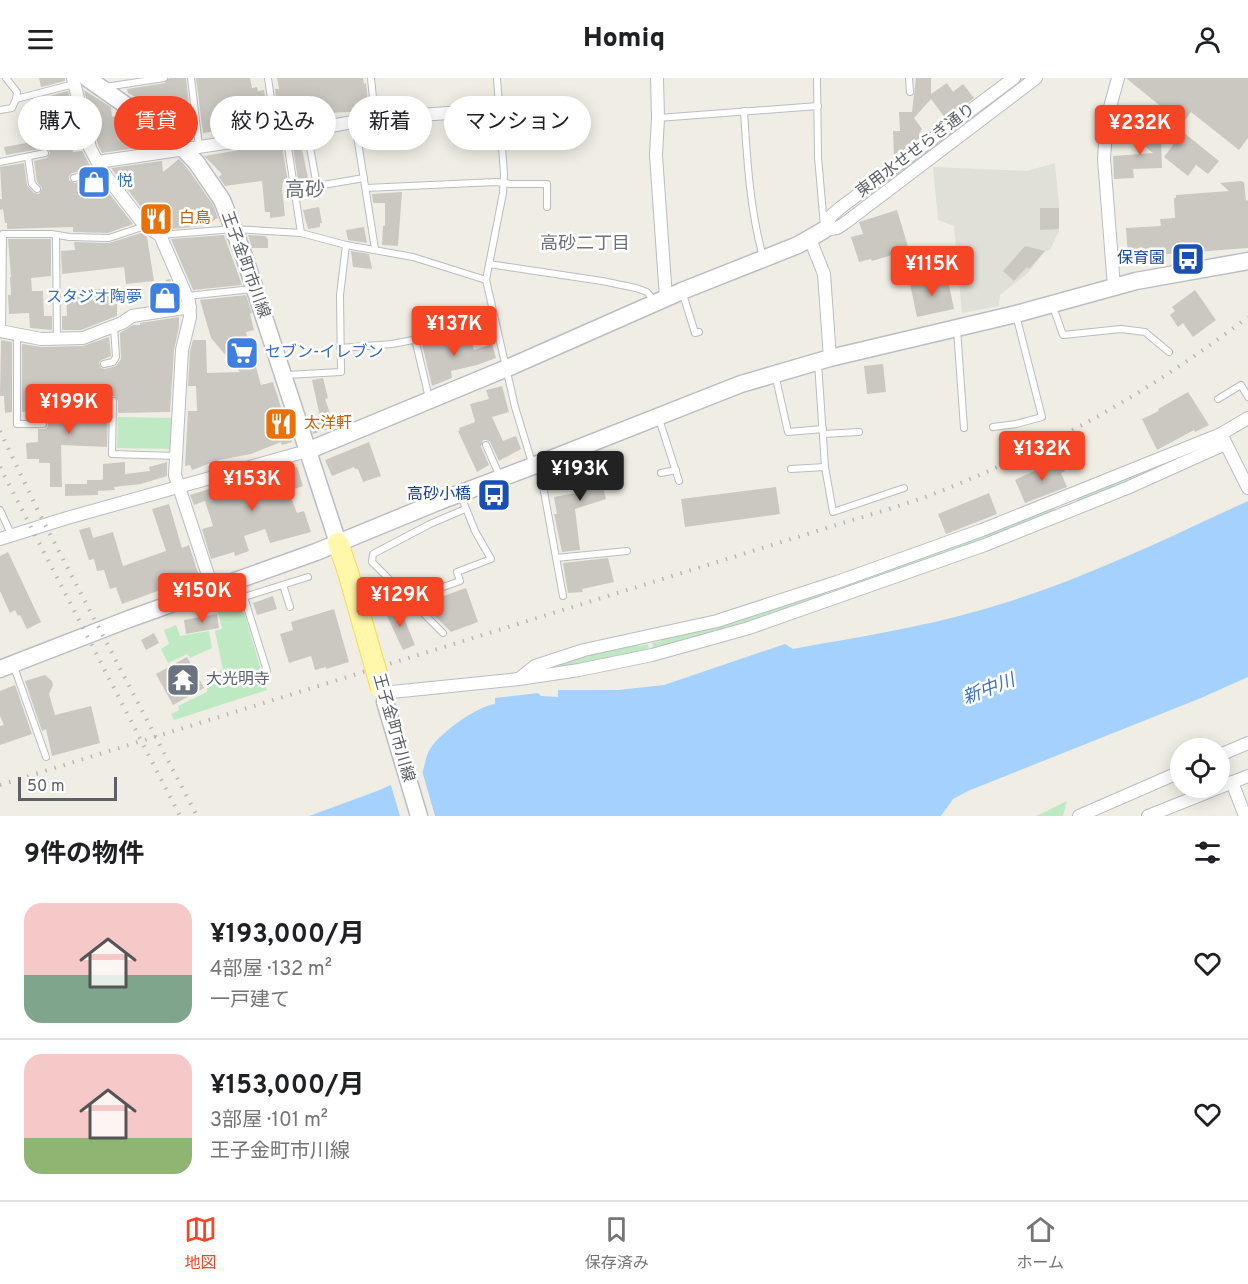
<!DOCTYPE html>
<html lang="ja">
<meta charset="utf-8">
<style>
body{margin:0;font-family:Overpass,"Noto Sans JP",sans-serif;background:#f6f6f6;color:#202124;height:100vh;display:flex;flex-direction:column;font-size:22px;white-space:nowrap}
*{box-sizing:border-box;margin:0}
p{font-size:20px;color:#757577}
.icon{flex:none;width:33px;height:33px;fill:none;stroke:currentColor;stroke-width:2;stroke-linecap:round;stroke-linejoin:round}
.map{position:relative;height:738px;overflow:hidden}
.drawer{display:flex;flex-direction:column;background:#fff;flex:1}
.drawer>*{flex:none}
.hud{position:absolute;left:18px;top:18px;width:600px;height:54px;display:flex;gap:12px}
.tools{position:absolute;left:1170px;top:660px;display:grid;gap:12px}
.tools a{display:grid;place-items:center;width:60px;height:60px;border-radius:50%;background:#fff;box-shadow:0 3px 15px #0003;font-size:30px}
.scale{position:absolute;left:18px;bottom:15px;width:99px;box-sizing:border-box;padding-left:6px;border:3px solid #5c6066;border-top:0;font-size:16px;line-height:21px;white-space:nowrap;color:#5c6066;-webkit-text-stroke:4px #fff;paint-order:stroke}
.price{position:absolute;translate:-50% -51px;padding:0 14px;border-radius:6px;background:#f64524;color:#fff;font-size:20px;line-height:39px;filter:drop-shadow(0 2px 3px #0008)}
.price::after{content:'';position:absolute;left:50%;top:36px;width:18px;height:14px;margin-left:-9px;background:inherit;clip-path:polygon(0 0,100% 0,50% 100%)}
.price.on{background:#222;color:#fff}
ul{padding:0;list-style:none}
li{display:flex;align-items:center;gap:18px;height:150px;padding:0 24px}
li+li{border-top:2px solid #e0e0e0}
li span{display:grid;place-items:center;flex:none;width:168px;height:120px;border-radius:18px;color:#555}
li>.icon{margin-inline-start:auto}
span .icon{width:72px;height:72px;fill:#fffc;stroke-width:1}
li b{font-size:26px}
h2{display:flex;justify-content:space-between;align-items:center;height:72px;padding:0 24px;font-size:26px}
.chip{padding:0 21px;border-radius:27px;background:#fff;box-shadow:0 3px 15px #0003;font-size:21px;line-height:54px}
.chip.on{background:#f64524;color:#fff}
header{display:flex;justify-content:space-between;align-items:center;height:78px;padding:0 24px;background:#fff;font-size:27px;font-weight:800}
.dock{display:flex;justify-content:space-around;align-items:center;height:84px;border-top:2px solid #e0e0e0;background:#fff;font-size:16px;color:#757577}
.dock a{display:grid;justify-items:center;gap:3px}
.dock .on{color:#f64524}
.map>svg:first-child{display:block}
.industrial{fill:#e0e0d9}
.green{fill:#bfe9c2}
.water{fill:#a5d1ff}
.pier{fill:#f0eee4}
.building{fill:#cbc8c1}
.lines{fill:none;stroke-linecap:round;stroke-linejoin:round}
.lane-casing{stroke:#b9bcc1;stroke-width:8}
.street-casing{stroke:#b9bcc1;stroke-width:14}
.secondary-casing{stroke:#babdc3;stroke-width:19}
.primary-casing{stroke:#fbd952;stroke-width:22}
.lane{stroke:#fff;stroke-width:6}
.street{stroke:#fff;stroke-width:12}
.secondary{stroke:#fff;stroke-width:16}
.primary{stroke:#fff8aa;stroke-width:20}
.rail{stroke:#b6b7b7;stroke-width:4;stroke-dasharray:1.5 8;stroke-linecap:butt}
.primary-bridge-casing{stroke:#fbd952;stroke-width:22;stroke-linecap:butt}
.primary-bridge{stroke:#fff8aa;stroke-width:20}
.labels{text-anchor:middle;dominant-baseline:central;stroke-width:5;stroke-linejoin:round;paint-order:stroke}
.street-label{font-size:16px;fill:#5c6066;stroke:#fff}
.shop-label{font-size:16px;fill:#366cbe;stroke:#fff;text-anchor:start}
.food-label{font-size:16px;fill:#c56008;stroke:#fff;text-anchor:start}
.transit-label{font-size:16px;fill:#164399;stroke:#fff;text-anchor:end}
.worship-label{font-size:16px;fill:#5b616d;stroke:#fff;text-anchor:start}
.neighbourhood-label{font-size:18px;fill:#6d7278;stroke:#fff}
.water-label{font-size:18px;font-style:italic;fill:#3c73c3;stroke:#fff}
.quarter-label{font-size:20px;fill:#6d7278;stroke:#fff}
</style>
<header><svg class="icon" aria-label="menu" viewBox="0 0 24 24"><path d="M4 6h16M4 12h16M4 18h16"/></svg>Homiq<svg class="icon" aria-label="person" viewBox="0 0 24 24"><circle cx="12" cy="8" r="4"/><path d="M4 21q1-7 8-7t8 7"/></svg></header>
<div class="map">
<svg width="1248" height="738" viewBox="0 0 1248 738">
<rect width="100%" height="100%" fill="#f0eee4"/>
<polygon class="industrial" points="1055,85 1059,127 1059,153 1050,172 1045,173 1028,195 1000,217 999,228 962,235 954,148 938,142 933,89 1027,93"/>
<g class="green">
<polygon points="1016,0 1035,0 866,127 859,117"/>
<polygon points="118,339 175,340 173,371 117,370"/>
<polygon points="1195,371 1069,429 1068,427 1077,423 1076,420"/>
<polygon points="1064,428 1065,430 961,470 842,511 853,503 1054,430 1055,432"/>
<path d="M 824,513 L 825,517 C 769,537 712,556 654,571 L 652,565 L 661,563 L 661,560 Z"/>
<polygon points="241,524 267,612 174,642 171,636 179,632 178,628 207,614 207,600 223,591 215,553 222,551 218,533"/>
<polygon points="176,547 180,558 209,553 212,570 190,580 187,576 168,585 161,571 169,566 164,552"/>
<polygon points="638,565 639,568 648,566 649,571 584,585 536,592 571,580"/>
<polygon points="1067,723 1063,738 1036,738"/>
</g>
<path class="water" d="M 1248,423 L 1248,599 L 1201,620 L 968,713 L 953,721 L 941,738 L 309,738 L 377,713 L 423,693 C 425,686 426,677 430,671 C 441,654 476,629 495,626 L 495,620 L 538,615 L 541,618 L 558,619 L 558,612 L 618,612 L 664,607 L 785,566 L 793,571 C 856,559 920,550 981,532 C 1074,506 1161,463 1248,423 Z"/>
<polygon class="pier" points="421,689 435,738 400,738 390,704"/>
<g class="building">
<polygon points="39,0 65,0 65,3 41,9"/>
<polygon points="169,0 186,0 193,62 190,62 157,31 128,15 127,11 165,5"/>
<polygon points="196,0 250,0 252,10 257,9 258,13 264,12 268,41 261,42 261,46 203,55"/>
<polygon points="277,0 363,0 364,6 366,5 369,33 329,35 330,39 289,43 288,38 279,39 275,11 279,11"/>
<polygon points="916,0 931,0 931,16 947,5 953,14 963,6 974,20 946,41 931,21 914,40 922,51 919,56 921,59 894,79 893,53 900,53 899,34 912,34"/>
<polygon points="1126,0 1248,0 1248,60 1239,72 1191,34 1185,42 1167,28 1164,31"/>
<polygon points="84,12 111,29 112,39 122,37 163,66 102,75 98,67"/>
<polygon points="68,13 72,30 66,31 73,74 82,73 92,91 72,95 69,98 69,102 75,105 97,100 133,146 108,155 73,154 73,149 7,151 7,145 5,145 3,131 0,132 0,121 2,121 0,89 24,85 27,107 34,115 39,116 42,110 37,104 34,83 47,80 50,75 48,71 45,70 6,77 4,69 27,65 23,37 42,34 39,21"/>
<polygon points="1147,43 1156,51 1147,61 1161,61 1162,90 1133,91 1134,100 1114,101 1113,78 1153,75 1134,59"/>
<polygon points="1183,54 1219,83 1208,96 1196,87 1188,98 1164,79"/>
<polygon points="300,62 308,100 298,102 292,63"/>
<polygon points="269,67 269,69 282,68 288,104 283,104 282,110 285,138 270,140 270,134 265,134 262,103 225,108 219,99 222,96 204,78"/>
<polygon points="179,81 188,91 213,127 218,140 203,148 171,151 172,139 161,148 151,142 111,90 162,83 163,94"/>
<polygon points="1241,103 1244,104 1246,123 1248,122 1248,170 1128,179 1126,150 1161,148 1160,141 1175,140 1174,120 1176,120 1176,117 1229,113 1220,105"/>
<polygon points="402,114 398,168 382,167 383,148 385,148 385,125 373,125 372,116"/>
<polygon points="319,129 322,145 320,145 320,149 308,151 303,132"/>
<polygon points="1040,130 1059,130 1059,151 1040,152"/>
<polygon points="897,132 909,172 872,183 871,181 859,184 851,159 863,156 859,144"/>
<polygon points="364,149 367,165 348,162 346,152"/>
<polygon points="141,155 147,159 154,203 126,206 124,189 62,196 61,173 75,172 74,164 109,165"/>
<polygon points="224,157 242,207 193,212 171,161"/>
<polygon points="248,157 265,158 268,161 268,170 252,170"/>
<polygon points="8,161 51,161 51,198 31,200 32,213 43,213 44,238 52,238 52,252 30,250 29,235 9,236 8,217 11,217 10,199 11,199"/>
<polygon points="1025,168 1045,173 1029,191 1027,189 1014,203 1003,193"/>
<polygon points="351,173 369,176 372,191 353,189"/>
<polygon points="947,198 954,231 917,239 910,206"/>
<polygon points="170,201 178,222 164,225 166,202"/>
<polygon points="117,211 117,238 81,252 62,252 62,238 67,238 66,212"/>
<polygon points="1195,212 1216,242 1193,259 1183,245 1178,249 1170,237 1175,233 1172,229"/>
<polygon points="246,217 252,235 250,236 254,252 246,254 261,307 273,304 292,364 282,367 281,364 251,376 219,382 192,392 190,387 185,388 188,333 197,333 196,308 188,308 190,273 193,262 206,262 207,295 240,294 211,260 200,222"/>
<polygon points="179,239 179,249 174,272 170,334 118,335 118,323 114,318 44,316 39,320 38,341 32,341 31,333 22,334 22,266 41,269 83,268 109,259 111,278 101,282 99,285 101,290 105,291 116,288 121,281 120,255 133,247 140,247 140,245"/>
<polygon points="470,256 474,272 492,266 496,280 477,287 451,293 452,300 432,308 422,266"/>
<polygon points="1,262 12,264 12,334 5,335 4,318 0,318"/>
<polygon points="883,286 886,314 867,316 864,288"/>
<polygon points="323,300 328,320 325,321 335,349 313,356 309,342 320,339 312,302"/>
<polygon points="502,308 509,334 492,339 503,363 516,358 521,371 499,383 490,364 487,362 483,362 481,369 489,387 477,394 458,353 460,352 459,350 475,344 470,326 489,321 486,312"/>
<polygon points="1188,314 1209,347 1195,354 1194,352 1157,372 1142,341 1159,333 1158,331"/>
<polygon points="49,326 108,328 107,369 61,367 62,409 50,409 50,385 39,385 39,381 27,381 26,365 38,364 38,351 45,351 48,348"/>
<polygon points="369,364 381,398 363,404 358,391 355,391 354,389 332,398 325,382"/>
<polygon points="612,375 616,388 599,394 606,421 575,431 580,472 562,474 554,436 557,436 554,419 586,413 580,395 592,391 588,382"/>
<polygon points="1059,381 1065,393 1061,395 1067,409 1025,425 1015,402"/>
<polygon points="125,384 125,396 150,393 149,389 167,384 167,398 141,406 114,409 115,412 98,413 98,417 65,418 65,406 87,406 87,402 101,402 103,401 103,386"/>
<polygon points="297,389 303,408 289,413 297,435 304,433 311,454 270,465 265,451 244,458 249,473 235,478 234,474 211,481 202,451 213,448 205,423 194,427 190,417 241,401 242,404 267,396 268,398"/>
<polygon points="776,409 780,436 685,449 681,421"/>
<polygon points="989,415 997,436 946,456 938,436"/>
<polygon points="169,426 182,470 189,467 199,498 122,526 116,509 110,511 104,492 97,493 94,481 89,482 79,452 90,449 93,460 113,454 123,488 166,473 152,431"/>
<polygon points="8,474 41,544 27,551 20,537 18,538 15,532 10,535 0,513 0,478"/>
<polygon points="608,480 614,504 582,511 583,514 568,515 563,485"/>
<polygon points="466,510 478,544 451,554 434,537 429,523"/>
<polygon points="273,518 277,531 257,537 253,525"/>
<polygon points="399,528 415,567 403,572 385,534"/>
<polygon points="334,531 349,584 326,591 326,589 315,592 311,578 289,585 280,556 293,552 291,544"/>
<polygon points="217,536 219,550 186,556 184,542"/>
<polygon points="154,555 159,565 146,572 141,562"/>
<polygon points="187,579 204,610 173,627 156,596"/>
<polygon points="45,597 52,603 53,607 49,616 55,637 91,628 100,665 52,678 46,651 42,653 25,603"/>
<polygon points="15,607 32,656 0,667 0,648 4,647 0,638 0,613"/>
</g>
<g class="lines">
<g class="lane-casing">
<g id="lane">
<polyline points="6,0 17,14 16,21 74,6"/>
<polyline points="191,0 199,68"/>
<polyline points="268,0 276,57"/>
<polyline points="371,0 375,40"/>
<polyline points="497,0 504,96 503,115 486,202 515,329 533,388"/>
<polyline points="817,0 818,79 824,148"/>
<polyline points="909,0 910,14"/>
<polyline points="105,9 164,0"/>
<polyline points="0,32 12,30 16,21"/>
<path d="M 744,33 C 747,82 750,132 763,179"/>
<polyline points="658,40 818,28"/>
<polyline points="355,45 375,171"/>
<polyline points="307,53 317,108 364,100"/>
<polyline points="286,56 301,155"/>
<polyline points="28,79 32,106 37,111"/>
<polyline points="0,84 45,75"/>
<polyline points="74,100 102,94"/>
<polyline points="366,110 496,104 511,106 547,106 547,129"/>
<polyline points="160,157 234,151 301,155 346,167 413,179 486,202"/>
<polyline points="56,158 57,261"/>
<polyline points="489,186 602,203 636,210 647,214 655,224"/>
<polyline points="682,213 695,255 699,254"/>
<polyline points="187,218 252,211"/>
<polyline points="1052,226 1063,257 1121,251 1145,254 1169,274"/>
<polyline points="957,251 964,350"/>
<polyline points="2,253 3,156 51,156 70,159 109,160 145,148"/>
<polyline points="17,257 17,346 43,346 44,321 113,323 112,376 176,378"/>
<polyline points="415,261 429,320"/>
<polyline points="340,270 392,266 496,246"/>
<polyline points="818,285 825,389 833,434 904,410"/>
<polyline points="104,286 113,284 116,279 114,249"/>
<polyline points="775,296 788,354 823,351"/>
<polyline points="286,297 341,294 340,217 346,167"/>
<polyline points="1218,321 1241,307 1248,319"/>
<polyline points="659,341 679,403"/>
<polyline points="993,349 1016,346 1042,339 1016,237"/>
<polyline points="823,356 859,354"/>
<polyline points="486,367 500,399"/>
<polyline points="539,386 563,518"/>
<polyline points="791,391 825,389"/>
<polyline points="661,395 676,392"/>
<polyline points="0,432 11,456"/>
<polyline points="556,480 627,473"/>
<polyline points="239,503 267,593"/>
<polyline points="283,507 290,529"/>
<polyline points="244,519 308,499"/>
<polyline points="409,521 460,503 457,494 491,481 475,453 461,418"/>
<polyline points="443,555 372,484 373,476 430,446 465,431"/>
<polyline points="13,586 46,679"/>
</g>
</g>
<g class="street-casing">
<g id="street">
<polyline points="73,0 90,70 103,94 145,148 160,157 189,224 190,239 182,272 175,397 213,512"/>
<polyline points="657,0 658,40 656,77 666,220"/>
<polyline points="98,84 286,56 375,40 493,32"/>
<polyline points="824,152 837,150 845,145 1036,0"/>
<polyline points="824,152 831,138 840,130 1014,0"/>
<polyline points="810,161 824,196 830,280"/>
<polyline points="1114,209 1104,81 1107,40 1118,0"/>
<polyline points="0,253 41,261 83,260 122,245 132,238 190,229"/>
<polyline points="1221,356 1248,340"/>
<polyline points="0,461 67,440 307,373"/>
<polyline points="520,600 535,588 584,572 717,543 837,504 982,452 1221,356 1248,410"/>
<polyline points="382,615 519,601 579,592 652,577 749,550 985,467 1127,410 1225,366"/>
<polyline points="1220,677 1248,665"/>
<polyline points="1232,704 1245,738"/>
<polyline points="1079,738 1180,694"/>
<polyline points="1148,738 1248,698"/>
</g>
</g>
<g class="secondary-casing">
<g id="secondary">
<polyline points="87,0 174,61 196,84 222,122 244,178 338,465"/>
<polyline points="307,373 512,288 682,213 798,167 824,152"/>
<polyline points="0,591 129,541 316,474 440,423 533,388 741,306 830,280 1016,236 1136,203 1248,183"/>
<polyline points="385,624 419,738"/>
</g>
</g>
<g class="primary-casing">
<polyline id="primary" points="338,465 348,494"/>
</g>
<use href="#lane" class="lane"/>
<use href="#street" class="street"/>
<use href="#secondary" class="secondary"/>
<use href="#primary" class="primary"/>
<g class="rail">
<polyline points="0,353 39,435 197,738"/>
<polyline points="0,389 180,738"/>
<path d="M 0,707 L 833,448 C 872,436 913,425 951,409 C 1059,365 1155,310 1248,239"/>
</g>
<g class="primary-bridge-casing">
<polyline id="primary-bridge" points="348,494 381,610"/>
</g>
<use href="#primary-bridge" class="primary-bridge"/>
</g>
<defs>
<g id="shop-square" transform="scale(1.725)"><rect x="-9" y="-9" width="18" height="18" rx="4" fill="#3f7fe0" stroke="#fff"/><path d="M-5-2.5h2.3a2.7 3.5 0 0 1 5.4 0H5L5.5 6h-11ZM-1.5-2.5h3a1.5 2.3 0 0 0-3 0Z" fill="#fff"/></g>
<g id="restaurant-square" transform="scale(1.725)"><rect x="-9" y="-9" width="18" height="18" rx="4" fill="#e8710a" stroke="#fff"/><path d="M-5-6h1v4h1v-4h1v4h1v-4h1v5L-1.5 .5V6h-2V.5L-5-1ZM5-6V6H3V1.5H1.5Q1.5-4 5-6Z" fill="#fff"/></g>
<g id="bus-square" transform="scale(1.725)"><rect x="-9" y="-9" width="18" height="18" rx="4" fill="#1a4fb4" stroke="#fff"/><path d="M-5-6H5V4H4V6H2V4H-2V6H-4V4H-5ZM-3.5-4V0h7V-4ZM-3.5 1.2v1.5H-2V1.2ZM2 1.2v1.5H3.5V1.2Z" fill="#fff"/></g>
<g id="supermarket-square" transform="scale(1.725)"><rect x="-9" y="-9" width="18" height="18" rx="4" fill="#3f7fe0" stroke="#fff"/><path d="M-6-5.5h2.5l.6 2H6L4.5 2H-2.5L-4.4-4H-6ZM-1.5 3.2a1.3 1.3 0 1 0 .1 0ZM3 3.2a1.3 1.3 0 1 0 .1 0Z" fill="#fff"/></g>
<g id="temple-square" transform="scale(1.725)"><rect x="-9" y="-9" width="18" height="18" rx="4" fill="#6b7280" stroke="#fff"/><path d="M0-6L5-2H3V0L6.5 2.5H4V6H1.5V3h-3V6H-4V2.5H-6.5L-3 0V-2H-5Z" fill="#fff"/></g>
</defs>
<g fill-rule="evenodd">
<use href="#shop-square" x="94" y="104"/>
<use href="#restaurant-square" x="156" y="141"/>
<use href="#bus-square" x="1188" y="181"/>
<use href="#shop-square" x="165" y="220"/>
<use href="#supermarket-square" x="242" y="275"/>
<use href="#restaurant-square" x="281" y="346"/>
<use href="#bus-square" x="494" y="417"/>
<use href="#temple-square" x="183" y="602"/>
</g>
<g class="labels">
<g class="street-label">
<text transform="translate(916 73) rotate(-37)">東用水せせらぎ通り</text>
<text transform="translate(245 187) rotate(70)">王子金町市川線</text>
<text transform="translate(393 650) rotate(74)">王子金町市川線</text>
</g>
<g class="shop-label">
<text x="117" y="104">悦</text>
<text x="142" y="220" text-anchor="end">スタジオ陶夢</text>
<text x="265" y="275">セブン-イレブン</text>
</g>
<g class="food-label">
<text x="179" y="141">白鳥</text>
<text x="304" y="346">太洋軒</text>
</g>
<g class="transit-label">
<text x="1165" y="181">保育園</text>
<text x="471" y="417">高砂小橋</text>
</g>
<g class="worship-label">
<text x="206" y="602">大光明寺</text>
</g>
<g class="neighbourhood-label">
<text x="585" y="166">高砂二丁目</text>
</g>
<g class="water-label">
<text transform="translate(989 612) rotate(-21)">新中川</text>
</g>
<g class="quarter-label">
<text x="305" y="113">高砂</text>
</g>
</g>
</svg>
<div class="tools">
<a><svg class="icon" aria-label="locate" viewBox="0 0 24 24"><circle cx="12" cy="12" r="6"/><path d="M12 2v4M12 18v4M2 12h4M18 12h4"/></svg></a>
</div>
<div class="scale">50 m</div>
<b class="price" style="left:1140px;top:78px">¥232K</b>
<b class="price" style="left:932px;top:219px">¥115K</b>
<b class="price" style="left:454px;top:279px">¥137K</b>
<b class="price" style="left:69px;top:357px">¥199K</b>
<b class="price" style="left:1042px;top:404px">¥132K</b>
<b class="price on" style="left:580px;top:424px">¥193K</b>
<b class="price" style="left:252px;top:434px">¥153K</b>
<b class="price" style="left:202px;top:546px">¥150K</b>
<b class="price" style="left:400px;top:550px">¥129K</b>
<div class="hud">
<a class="chip">購入</a>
<a class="chip on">賃貸</a>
<a class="chip">絞り込み</a>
<a class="chip">新着</a>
<a class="chip">マンション</a>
</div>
</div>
<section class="drawer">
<h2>9件の物件<svg class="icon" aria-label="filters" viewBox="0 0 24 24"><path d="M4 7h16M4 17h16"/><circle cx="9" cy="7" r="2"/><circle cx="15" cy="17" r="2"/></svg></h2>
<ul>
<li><span style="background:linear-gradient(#f6c9c9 60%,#7fa58c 0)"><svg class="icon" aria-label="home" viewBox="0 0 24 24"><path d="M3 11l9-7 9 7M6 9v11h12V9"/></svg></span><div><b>¥193,000/月</b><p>4部屋 · 132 m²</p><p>一戸建て</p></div><svg class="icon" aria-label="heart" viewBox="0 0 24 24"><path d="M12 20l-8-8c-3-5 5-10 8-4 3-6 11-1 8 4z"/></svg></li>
<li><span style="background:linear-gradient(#f6c9c9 70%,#8fb573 0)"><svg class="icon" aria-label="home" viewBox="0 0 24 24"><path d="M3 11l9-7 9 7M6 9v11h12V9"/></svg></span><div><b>¥153,000/月</b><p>3部屋 · 101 m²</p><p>王子金町市川線</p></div><svg class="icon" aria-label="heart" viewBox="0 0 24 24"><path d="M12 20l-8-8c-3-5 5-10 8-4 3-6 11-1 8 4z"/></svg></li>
</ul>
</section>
<nav class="dock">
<a class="on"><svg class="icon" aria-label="map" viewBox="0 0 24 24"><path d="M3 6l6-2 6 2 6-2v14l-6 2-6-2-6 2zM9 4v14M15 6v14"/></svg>地図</a>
<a><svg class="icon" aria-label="saved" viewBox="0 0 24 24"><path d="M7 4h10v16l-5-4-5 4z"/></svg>保存済み</a>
<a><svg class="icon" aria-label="home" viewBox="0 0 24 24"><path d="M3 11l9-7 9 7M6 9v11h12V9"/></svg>ホーム</a>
</nav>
